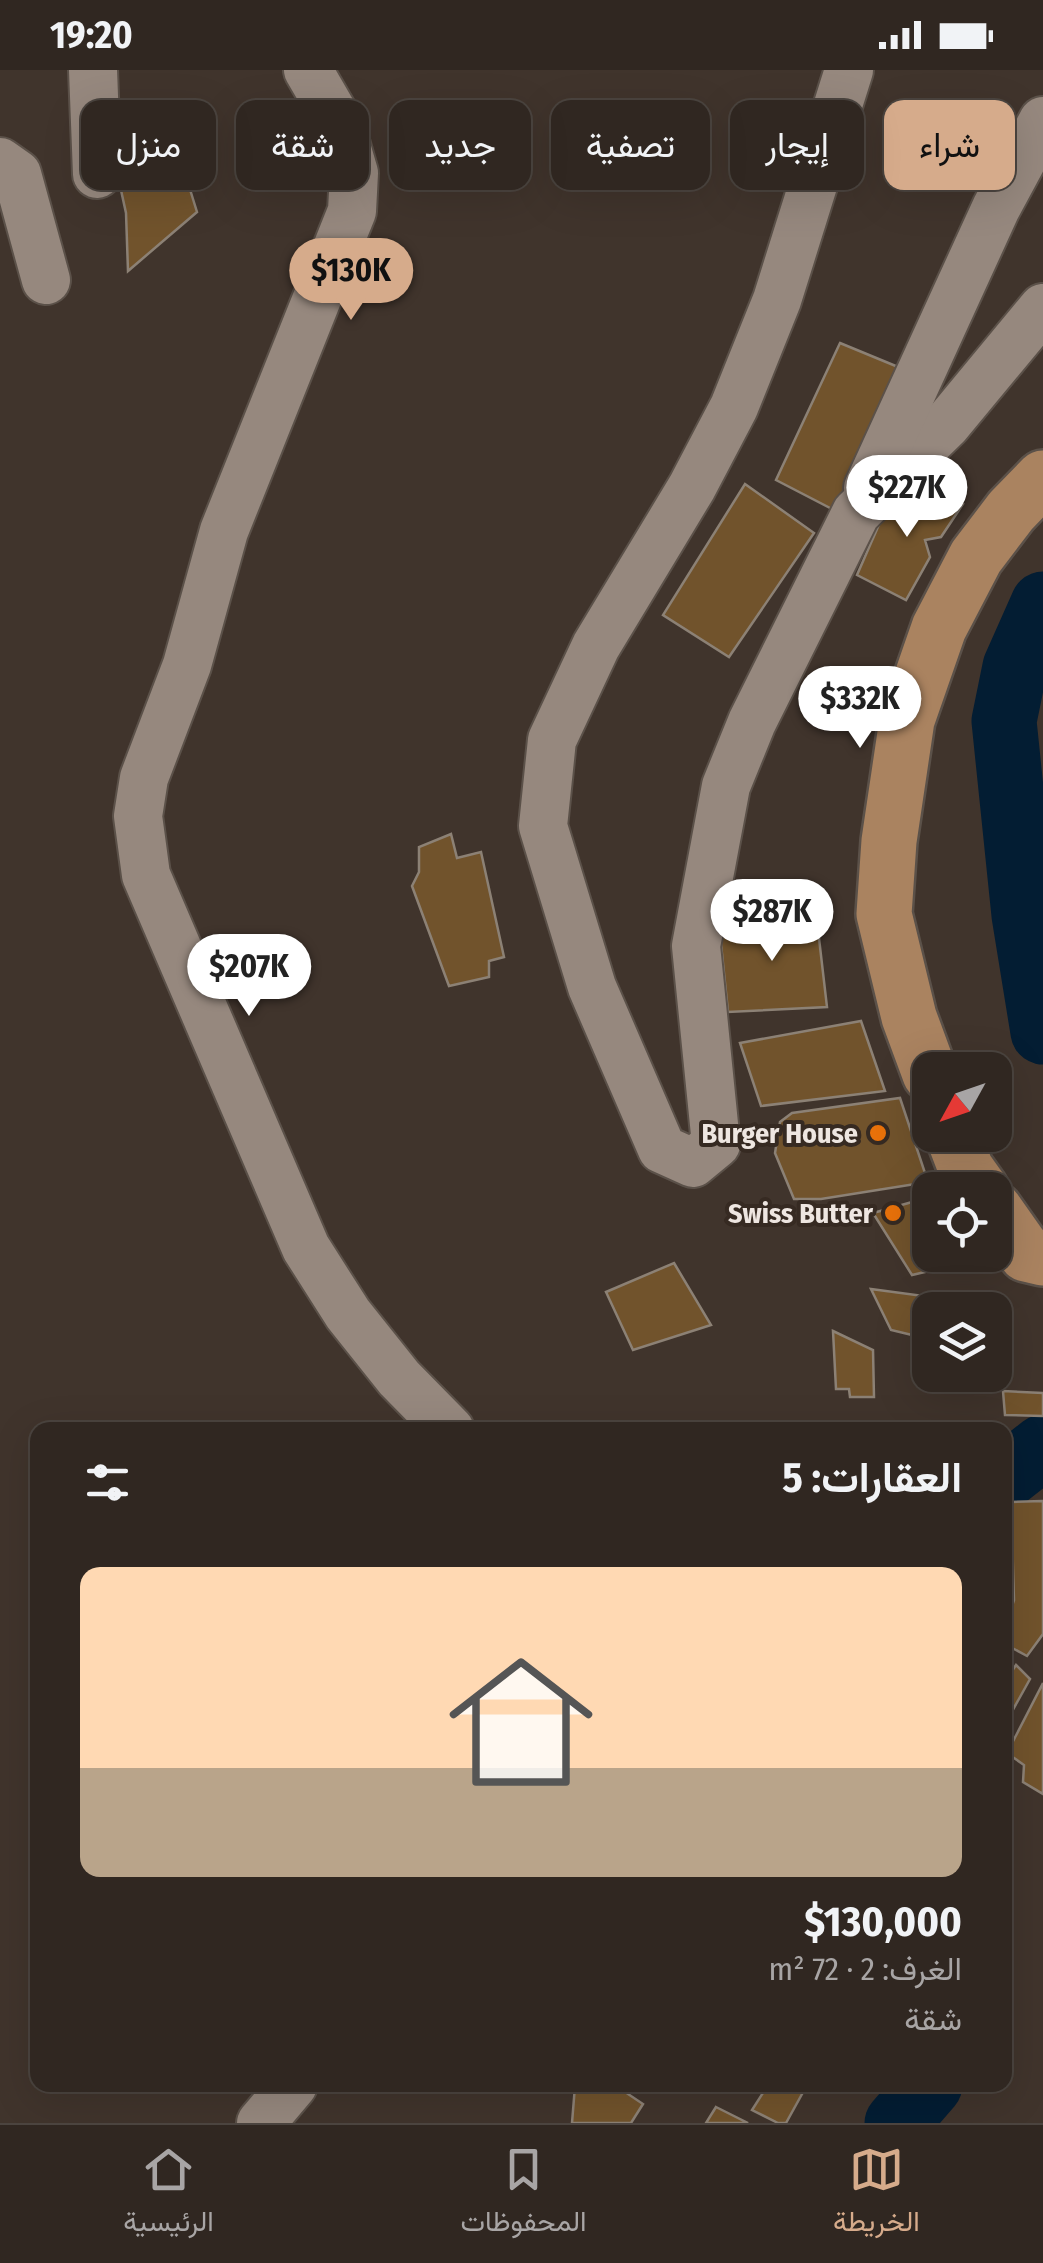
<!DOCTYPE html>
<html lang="ar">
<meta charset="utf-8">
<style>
body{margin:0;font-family:"Fira Sans Condensed",Vazirmatn,sans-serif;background:#382f2a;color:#f1f3f6;direction:rtl;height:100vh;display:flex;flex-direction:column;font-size:38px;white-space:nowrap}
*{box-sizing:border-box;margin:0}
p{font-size:32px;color:#a8a5a5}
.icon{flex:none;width:55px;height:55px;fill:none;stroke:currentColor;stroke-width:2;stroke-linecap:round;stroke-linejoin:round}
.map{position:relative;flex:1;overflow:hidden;direction:ltr}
.details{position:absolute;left:30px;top:1352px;width:982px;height:670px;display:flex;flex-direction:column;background:#302721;border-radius:20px;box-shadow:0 10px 40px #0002,0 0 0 2px #4b443f;direction:rtl}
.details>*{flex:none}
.guide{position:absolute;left:30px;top:30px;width:985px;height:90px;direction:rtl;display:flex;gap:20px}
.needle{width:65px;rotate:230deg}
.fabs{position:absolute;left:912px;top:982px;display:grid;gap:20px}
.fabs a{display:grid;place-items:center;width:100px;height:100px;border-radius:20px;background:#302721;box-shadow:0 10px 40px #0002,0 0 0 2px #4b443f;font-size:50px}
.price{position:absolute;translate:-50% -85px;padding:0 22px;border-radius:35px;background:#fff;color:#222;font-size:32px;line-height:65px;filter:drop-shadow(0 2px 5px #0008)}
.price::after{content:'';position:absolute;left:50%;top:60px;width:30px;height:22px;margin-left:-15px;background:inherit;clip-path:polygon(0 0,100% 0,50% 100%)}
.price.active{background:#d6ab8b;color:#111}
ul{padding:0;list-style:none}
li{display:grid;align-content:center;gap:20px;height:530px;padding:0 50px}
li span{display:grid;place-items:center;height:310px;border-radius:20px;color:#555}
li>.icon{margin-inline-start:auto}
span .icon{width:180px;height:180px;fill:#fffc;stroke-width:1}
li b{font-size:42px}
h2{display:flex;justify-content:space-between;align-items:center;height:120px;padding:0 50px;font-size:42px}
.chip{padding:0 35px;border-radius:20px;background:#302721;box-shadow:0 10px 40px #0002,0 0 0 2px #4b443f;font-size:35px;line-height:90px}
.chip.active{background:#d6ab8b;color:#111}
.status{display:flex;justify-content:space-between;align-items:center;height:70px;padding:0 50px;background:#302721;direction:ltr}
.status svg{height:28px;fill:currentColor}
.dock{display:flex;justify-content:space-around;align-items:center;height:140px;border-top:2px solid #4b443f;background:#302721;font-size:28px;color:#a8a5a5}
.dock a{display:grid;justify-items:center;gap:5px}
.dock .active{color:#d6ab8b}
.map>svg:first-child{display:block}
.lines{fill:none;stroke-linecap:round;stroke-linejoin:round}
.river{stroke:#031d33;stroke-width:65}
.building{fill:#71532c;stroke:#8c8175;stroke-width:2.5}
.minor-casing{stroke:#5b5149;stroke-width:52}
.major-casing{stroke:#5b5149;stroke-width:60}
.minor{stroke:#96887e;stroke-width:48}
.major{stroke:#aa8360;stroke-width:55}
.food-dot{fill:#e8710a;stroke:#362a22;stroke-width:4}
.labels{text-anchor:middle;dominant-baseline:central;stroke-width:8;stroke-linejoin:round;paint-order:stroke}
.poi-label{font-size:28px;font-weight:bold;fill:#eee6e1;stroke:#362a22;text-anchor:end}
</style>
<div class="status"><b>19:20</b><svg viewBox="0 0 49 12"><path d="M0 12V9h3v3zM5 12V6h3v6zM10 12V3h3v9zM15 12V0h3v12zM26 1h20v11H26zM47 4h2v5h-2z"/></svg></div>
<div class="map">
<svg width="1043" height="2053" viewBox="0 0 1043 2053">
<rect width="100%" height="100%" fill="#40342c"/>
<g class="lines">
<g class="river">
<polyline points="1043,534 1015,597 1004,651 1024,845 1043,962"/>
<polyline points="1005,1407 1043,1377"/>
<polyline points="897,2053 930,2015"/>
</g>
</g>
<g class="building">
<polygon points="175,71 197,142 128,201 126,143 119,111 136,86"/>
<polygon points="840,273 903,299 834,440 776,410"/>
<polygon points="921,412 963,434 941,467 925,470 930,487 906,530 857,505 881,450"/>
<polygon points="745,414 814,463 729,587 663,545"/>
<polygon points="451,764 457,788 481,782 504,887 489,891 489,907 449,916 412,816 419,802 419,777"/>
<polygon points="718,845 817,851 827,937 728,942"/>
<polygon points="861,951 885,1021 761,1036 740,973"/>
<polygon points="900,1028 928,1112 821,1129 794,1129 775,1083 780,1052 792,1043"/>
<polygon points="930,1127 930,1185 957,1185 959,1194 912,1205 873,1143"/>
<polygon points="674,1193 711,1255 633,1280 606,1222"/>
<polygon points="871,1219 961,1231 960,1240 930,1240 930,1268 912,1265 891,1260"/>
<polygon points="833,1261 873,1280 874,1327 850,1327 849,1319 836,1319"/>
<polygon points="1003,1321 1043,1323 1043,1346 1005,1345"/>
<polygon points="1043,1431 1043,1564 1027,1586 1005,1574 1005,1558 1014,1530 1011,1432"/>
<polygon points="1016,1595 1030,1609 1005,1654 1005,1603 1010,1604"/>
<polygon points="1043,1613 1043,1724 1023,1712 1024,1695 1007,1683"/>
<polygon points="601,2015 626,2015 625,2022 643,2034 631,2053 572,2053 575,2016"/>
<polygon points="768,2015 807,2015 786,2053 778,2053 752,2040"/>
<polygon points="716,2037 748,2053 706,2053"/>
</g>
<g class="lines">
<g class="minor-casing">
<g id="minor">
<polyline points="93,0 97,104"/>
<polyline points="308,0 340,55 354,103 352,141 224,461 187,595 144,708 138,746 146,805 306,1178 348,1244 399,1308 450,1360"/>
<polyline points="849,0 777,230 734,337 692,417 596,576 552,670 543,756 592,917 662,1079 693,1093 716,1074 696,876 726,716 752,652 856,443 947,354 1043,238"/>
<polyline points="0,92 17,104 46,210"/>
<polyline points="868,418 996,138 1043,51"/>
<polyline points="261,2053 293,2015"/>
</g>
</g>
<g class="major-casing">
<g id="major">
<polyline points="930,1004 909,947 884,844 889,771 907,650 939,558 976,487 1011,441 1043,408"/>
<polyline points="953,1065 966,1099 981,1120"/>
<polyline points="995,1140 1026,1184 1043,1188"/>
</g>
</g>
<use href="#minor" class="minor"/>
<use href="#major" class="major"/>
</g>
<g class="food-dot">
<circle cx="878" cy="1063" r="10"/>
<circle cx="893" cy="1143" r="10"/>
</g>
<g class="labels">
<g class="poi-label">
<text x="858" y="1063">Burger House</text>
<text x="873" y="1143">Swiss Butter</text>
</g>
</g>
</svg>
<div class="fabs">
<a><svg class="needle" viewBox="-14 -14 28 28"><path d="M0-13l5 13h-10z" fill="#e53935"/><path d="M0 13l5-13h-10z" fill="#a8a5a5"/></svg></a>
<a><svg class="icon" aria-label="locate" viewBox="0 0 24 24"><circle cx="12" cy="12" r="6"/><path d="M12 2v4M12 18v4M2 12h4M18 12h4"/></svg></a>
<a><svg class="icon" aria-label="layers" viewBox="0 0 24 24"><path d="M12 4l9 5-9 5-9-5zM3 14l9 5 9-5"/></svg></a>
</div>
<b class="price active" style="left:351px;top:253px">$130K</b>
<b class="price" style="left:907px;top:470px">$227K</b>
<b class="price" style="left:860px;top:681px">$332K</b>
<b class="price" style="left:772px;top:894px">$287K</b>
<b class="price" style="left:249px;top:949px">$207K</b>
<div class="guide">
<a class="chip active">شراء</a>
<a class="chip">إيجار</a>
<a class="chip">تصفية</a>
<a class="chip">جديد</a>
<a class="chip">شقة</a>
<a class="chip">منزل</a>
</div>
<section class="details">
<h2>العقارات: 5<svg class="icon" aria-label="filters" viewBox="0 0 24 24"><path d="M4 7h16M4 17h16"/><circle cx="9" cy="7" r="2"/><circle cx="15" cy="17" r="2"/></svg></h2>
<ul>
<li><span style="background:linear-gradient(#ffd9b3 65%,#b9a48a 0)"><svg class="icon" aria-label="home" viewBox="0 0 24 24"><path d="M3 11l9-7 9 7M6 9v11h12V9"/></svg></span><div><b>$130,000</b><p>الغرف: 2 · 72 m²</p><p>شقة</p></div></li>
</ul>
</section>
</div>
<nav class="dock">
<a class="active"><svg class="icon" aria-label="map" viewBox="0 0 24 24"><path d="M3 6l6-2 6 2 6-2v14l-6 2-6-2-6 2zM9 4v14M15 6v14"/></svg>الخريطة</a>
<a><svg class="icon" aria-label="saved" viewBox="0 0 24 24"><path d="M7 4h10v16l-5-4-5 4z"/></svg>المحفوظات</a>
<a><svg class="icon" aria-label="home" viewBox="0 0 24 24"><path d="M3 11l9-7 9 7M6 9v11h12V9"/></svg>الرئيسية</a>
</nav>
